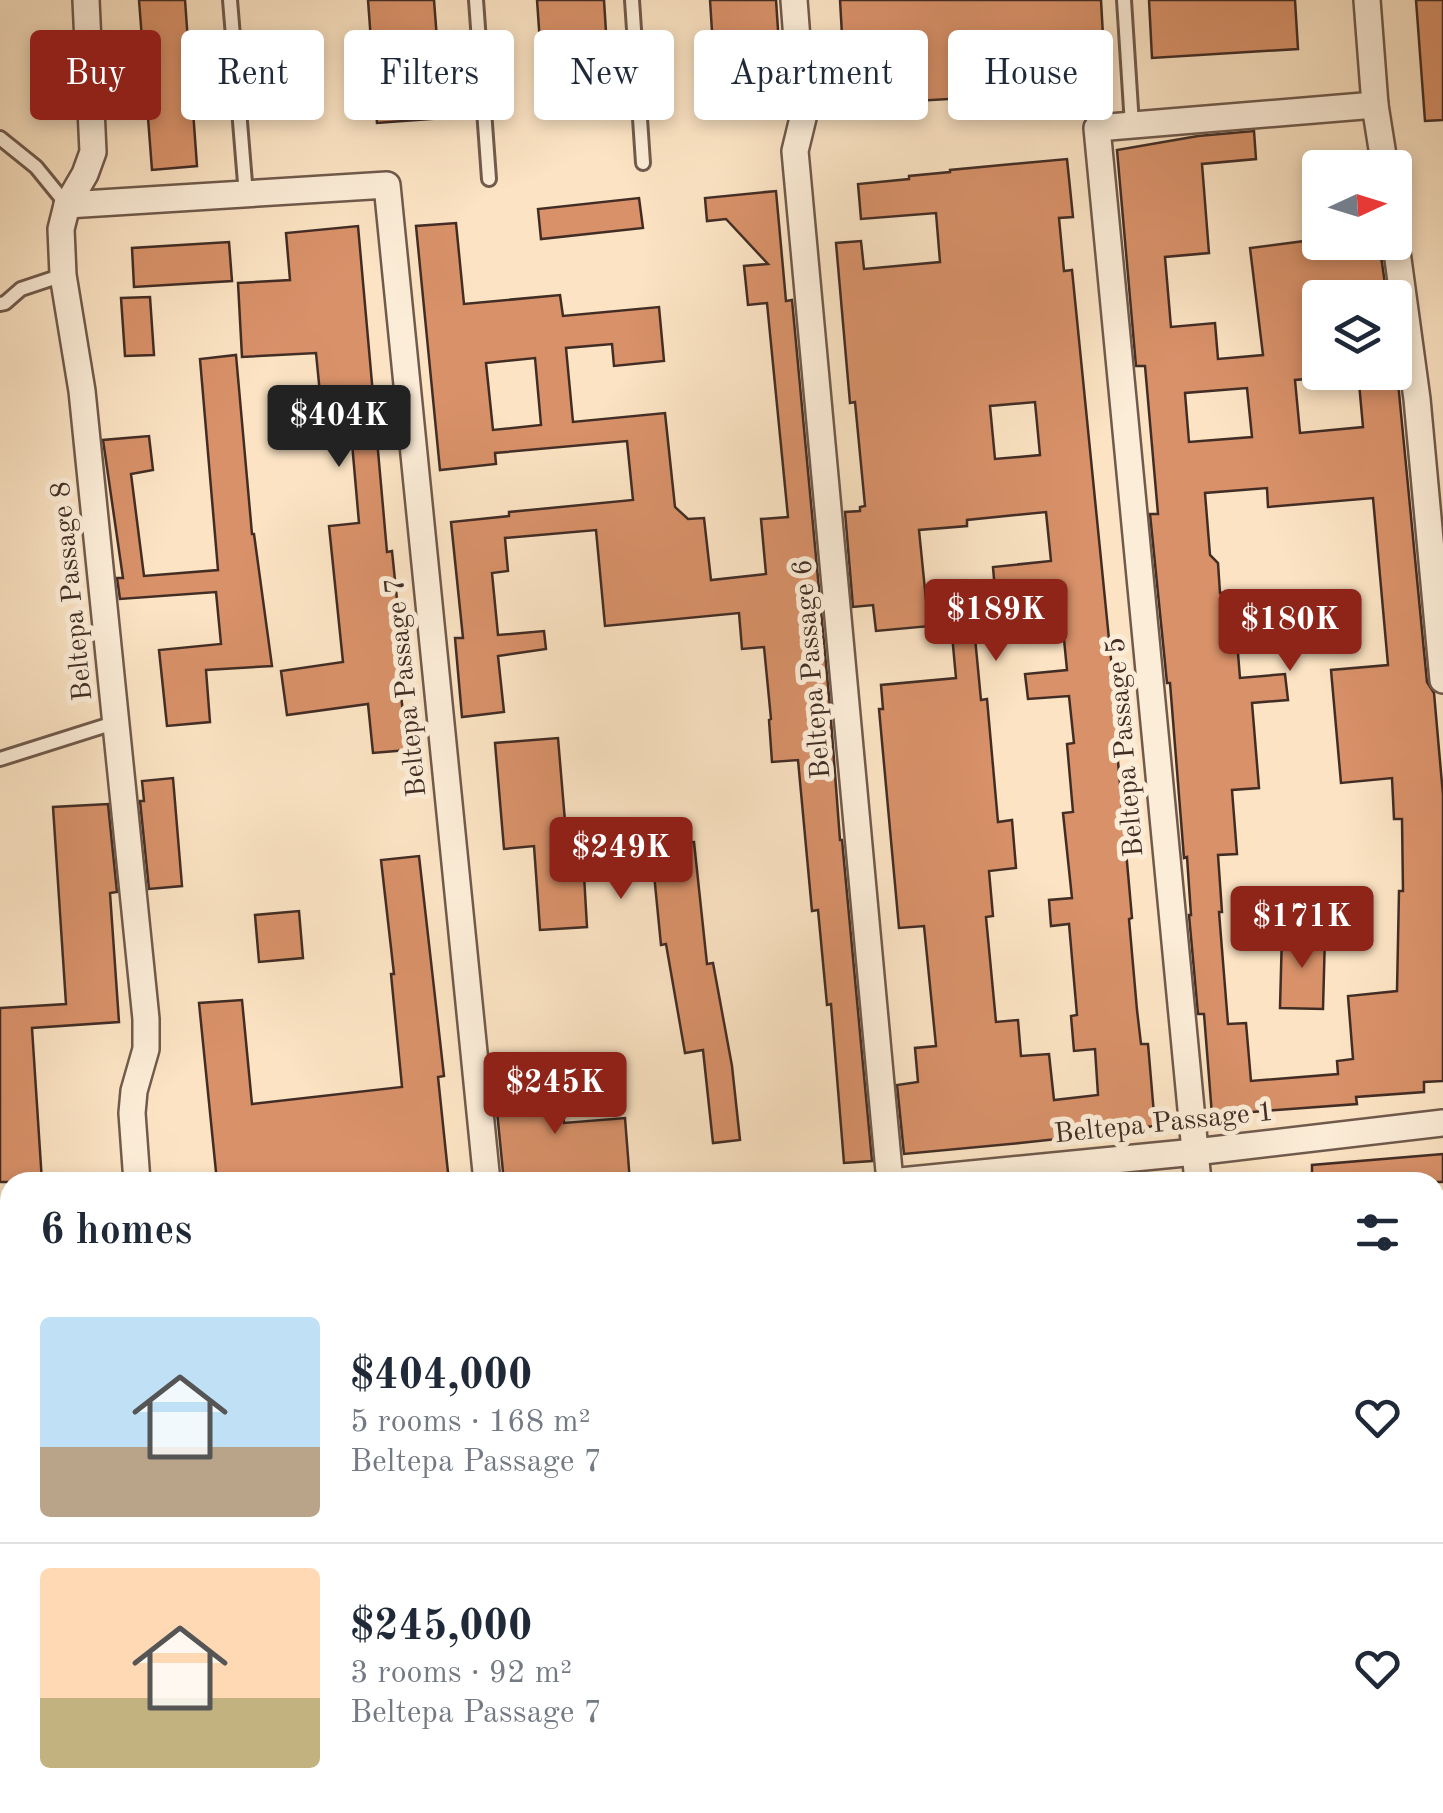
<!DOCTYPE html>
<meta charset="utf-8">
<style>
body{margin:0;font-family:"Old Standard TT",serif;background:#f2f2f3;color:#1f2937;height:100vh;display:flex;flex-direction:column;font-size:38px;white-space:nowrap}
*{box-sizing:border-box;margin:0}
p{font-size:32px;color:#747a83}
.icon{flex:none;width:55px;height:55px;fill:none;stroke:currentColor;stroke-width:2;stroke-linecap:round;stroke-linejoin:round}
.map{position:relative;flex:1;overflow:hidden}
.drawer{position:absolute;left:0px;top:1172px;width:1445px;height:642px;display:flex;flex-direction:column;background:#fff;border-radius:30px 30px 0 0;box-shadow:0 5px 15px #0003}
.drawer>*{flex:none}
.guide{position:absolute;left:30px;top:30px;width:1385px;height:90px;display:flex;gap:20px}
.needle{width:65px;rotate:86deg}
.buttons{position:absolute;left:1302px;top:150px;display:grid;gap:20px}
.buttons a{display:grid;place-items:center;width:110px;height:110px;border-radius:10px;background:#fff;box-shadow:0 5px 15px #0003;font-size:50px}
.price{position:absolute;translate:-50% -85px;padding:0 22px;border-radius:10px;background:#8f2418;color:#fff;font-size:32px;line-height:65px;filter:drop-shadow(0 2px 5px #0008)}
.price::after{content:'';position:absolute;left:50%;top:60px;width:30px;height:22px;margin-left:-15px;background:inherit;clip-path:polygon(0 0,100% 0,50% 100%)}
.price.current{background:#222;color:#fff}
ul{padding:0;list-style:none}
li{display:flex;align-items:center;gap:30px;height:250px;padding:0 40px}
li+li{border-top:2px solid #e0e1e3}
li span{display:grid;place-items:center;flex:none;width:280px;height:200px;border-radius:10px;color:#555}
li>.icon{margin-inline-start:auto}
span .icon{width:120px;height:120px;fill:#fffc;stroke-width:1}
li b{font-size:42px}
h2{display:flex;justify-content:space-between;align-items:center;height:120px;padding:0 40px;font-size:42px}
.pill{padding:0 35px;border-radius:10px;background:#fff;box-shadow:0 5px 15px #0003;font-size:35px;line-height:90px}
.pill.current{background:#8f2418;color:#fff}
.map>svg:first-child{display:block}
.green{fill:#c1c392;stroke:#82785c;stroke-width:2.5}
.building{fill:#d89169;stroke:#422d25;stroke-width:2.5;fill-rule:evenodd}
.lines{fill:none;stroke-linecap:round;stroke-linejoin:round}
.lane-casing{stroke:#705a4c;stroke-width:18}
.street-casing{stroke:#705a4c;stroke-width:30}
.lane{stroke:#fcedd8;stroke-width:12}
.street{stroke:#fcedd8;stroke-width:25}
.labels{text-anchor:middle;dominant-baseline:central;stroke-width:10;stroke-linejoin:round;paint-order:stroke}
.street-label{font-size:28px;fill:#422d25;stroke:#fcedd8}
</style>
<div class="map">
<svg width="1443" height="1813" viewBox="0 0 1443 1813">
<rect width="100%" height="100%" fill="#fbe3c3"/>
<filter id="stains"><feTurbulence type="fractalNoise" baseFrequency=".002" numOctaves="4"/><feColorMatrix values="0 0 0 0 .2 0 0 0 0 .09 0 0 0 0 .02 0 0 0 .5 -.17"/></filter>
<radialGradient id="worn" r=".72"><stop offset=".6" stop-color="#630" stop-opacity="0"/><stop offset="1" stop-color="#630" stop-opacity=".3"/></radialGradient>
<polygon class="green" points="0,1295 10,1295 10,1723 0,1724"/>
<g class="building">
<polygon points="139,0 185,0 197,166 152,170"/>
<polygon points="368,0 434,0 443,118 377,123"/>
<polygon points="537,0 604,0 610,96 544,100"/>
<polygon points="710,0 776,0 782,89 716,94"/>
<polygon points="840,0 1101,0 1106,90 846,105"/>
<polygon points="1149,0 1295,0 1298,49 1152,58"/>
<polygon points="1416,0 1443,0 1443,120 1425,121"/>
<path d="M 1254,131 L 1256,159 L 1202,164 L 1209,253 L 1165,257 L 1171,327 L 1215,323 L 1218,359 L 1263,355 L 1250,248 L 1320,239 L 1320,242 L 1379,242 L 1387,298 L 1320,298 L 1320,378 L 1295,380 L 1300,433 L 1363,427 L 1358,372 L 1397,372 L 1427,682 L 1434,693 L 1443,795 L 1443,1081 L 1424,1082 L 1424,1092 L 1356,1097 L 1357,1104 L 1212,1115 L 1204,1014 L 1198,1014 L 1189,915 L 1191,915 L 1187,857 L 1184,858 L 1170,683 L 1167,683 L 1150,514 L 1158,514 L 1145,366 L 1136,366 L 1117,150 L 1198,136 ZM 1247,388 L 1252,437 L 1189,442 L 1185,393 ZM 1267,488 L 1268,507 L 1373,498 L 1388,665 L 1331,670 L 1341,783 L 1392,778 L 1394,819 L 1402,819 L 1403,891 L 1399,891 L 1397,991 L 1348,996 L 1353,1059 L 1337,1061 L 1338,1074 L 1251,1081 L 1246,1023 L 1228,1024 L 1219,912 L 1222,912 L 1218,855 L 1237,854 L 1232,790 L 1259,788 L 1252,703 L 1288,700 L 1285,674 L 1240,678 L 1233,592 L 1220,593 L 1218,563 L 1210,555 L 1205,493 Z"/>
<path d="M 1067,159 L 1073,217 L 1059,218 L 1064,271 L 1072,270 L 1119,739 L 1116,739 L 1132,918 L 1129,919 L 1137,1010 L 1141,1044 L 1148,1044 L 1155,1126 L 1066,1134 L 1067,1138 L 1020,1143 L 904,1154 L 897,1085 L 918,1082 L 915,1048 L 936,1046 L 924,926 L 899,928 L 879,709 L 883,709 L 881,685 L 956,678 L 951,624 L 876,631 L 873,605 L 853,607 L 845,512 L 860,511 L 860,507 L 865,506 L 855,402 L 850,403 L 836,243 L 861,241 L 864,269 L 940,262 L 936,213 L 861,219 L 858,184 L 909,179 L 909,176 L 950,172 L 950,170 ZM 1035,402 L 1040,455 L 995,459 L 990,406 ZM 1046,512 L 1051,561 L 993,567 L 995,591 L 1036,587 L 1039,614 L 1046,614 L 1047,620 L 1062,619 L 1067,670 L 1025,674 L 1028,699 L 1069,696 L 1074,743 L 1067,744 L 1073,812 L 1063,813 L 1072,898 L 1049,900 L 1051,926 L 1069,924 L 1077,1015 L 1071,1016 L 1074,1051 L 1095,1049 L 1098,1095 L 1054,1100 L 1049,1054 L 1021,1056 L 1018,1020 L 996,1022 L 986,917 L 993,916 L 989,871 L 1016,868 L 1012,820 L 998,822 L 987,699 L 981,700 L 971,596 L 926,600 L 919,530 L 967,526 L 967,520 Z"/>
<path d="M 776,191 L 786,301 L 792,300 L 830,707 L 840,840 L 842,840 L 872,1161 L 844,1163 L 831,1004 L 827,1005 L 818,910 L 812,911 L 798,760 L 772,762 L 769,720 L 771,719 L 764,647 L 742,649 L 739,613 L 605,626 L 596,530 L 505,538 L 508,571 L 492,573 L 498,635 L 544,631 L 546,649 L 498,656 L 504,712 L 462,717 L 455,638 L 463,638 L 451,522 L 509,516 L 509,512 L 633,500 L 627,441 L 495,453 L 496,464 L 440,470 L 416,226 L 456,223 L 464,304 L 560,295 L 563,316 L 659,307 L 664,361 L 614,366 L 612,344 L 566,348 L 573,422 L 665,413 L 675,507 L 688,519 L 704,518 L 711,580 L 766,574 L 761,519 L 788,517 L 767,303 L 748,305 L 744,266 L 768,264 L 726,219 L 707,221 L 705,198 ZM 535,358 L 541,425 L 493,430 L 486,363 Z"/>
<polygon points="639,198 643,228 541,239 538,209"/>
<polygon points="358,226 387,552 392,551 402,648 396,648 407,750 373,753 368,704 287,715 281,671 343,662 329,526 359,523 352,443 325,445 316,353 242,357 238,283 290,280 286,233"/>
<polygon points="229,242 232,281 134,287 132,248"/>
<polygon points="150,297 154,355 125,356 121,298"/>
<polygon points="236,355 252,534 254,534 272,666 206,670 210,722 167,726 159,650 221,644 216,592 120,599 117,578 123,578 103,440 149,436 153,470 131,474 144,576 218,570 200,359"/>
<polygon points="558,738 567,845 694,842 707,964 713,963 732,1066 740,1140 713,1143 703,1050 685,1053 666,944 661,945 654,874 584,875 587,927 540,930 534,846 504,849 495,743"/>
<polygon points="173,778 182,886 149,889 140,801 144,801 142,781"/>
<polygon points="108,804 117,892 110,893 119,1022 32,1028 42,1182 0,1182 0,1008 66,1004 53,807"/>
<polygon points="419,856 444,1076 438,1077 449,1182 217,1182 199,1003 242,1000 252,1104 402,1087 391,974 394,974 381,860"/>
<polygon points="299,911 303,958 259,962 255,915"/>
<polygon points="1282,933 1325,935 1323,1009 1280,1008"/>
<polygon points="560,1075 564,1123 625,1118 630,1182 504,1182 494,1081"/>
<polygon points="1443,1154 1443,1182 1312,1182 1312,1165"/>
</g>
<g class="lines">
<g class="lane-casing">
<g id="lane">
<polyline points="230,0 246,195"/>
<polyline points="476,0 489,179"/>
<polyline points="632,0 643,163"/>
<polyline points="1124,0 1132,125"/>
<polyline points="0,138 36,167 67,205"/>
<polyline points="0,304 5,303 21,289 63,275"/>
<polyline points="0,759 117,722"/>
<polyline points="0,1259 10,1259"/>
<polyline points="0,1709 10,1709"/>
<polyline points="0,1753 10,1752"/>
</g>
</g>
<g class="street-casing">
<g id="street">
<polyline points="86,0 93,152 85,174 67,205 61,229 63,275 82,391 146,1019 146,1049 134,1091 132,1113 137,1182"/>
<polyline points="794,0 803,118 795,151 890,1182"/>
<polyline points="1367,0 1375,105 1385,168"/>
<polyline points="67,205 387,185 487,1182"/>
<polyline points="1395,237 1417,399 1443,680"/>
<polyline points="890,1182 1195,1152 1443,1123"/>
<polyline points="1198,1182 1097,128 1375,105"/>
<polyline points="192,1805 193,1813"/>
<polyline points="550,1805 551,1813"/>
<polyline points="830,1805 831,1813"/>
<polyline points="1257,1805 1258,1813"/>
</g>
</g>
<use href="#lane" class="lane"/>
<use href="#street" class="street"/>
</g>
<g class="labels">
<g class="street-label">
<text transform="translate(73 591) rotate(-96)">Beltepa Passage 8</text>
<text transform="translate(813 669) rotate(-95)">Beltepa Passage 6</text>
<text transform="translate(407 687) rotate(-96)">Beltepa Passage 7</text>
<text transform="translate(1126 747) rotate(-95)">Beltepa Passage 5</text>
<text transform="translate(1164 1124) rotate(-6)">Beltepa Passage 1</text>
</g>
</g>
<rect width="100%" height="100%" filter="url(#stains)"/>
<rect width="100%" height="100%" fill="url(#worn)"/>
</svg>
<div class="buttons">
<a><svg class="needle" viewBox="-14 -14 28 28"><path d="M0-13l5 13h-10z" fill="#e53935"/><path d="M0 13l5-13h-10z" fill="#747a83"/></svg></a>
<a><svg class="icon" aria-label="layers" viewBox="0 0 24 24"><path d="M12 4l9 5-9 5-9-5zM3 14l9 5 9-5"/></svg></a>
</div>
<b class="price current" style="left:339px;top:470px">$404K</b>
<b class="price" style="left:996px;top:664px">$189K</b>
<b class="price" style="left:1290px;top:674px">$180K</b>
<b class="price" style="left:621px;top:902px">$249K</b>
<b class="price" style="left:1302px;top:971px">$171K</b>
<b class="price" style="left:555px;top:1137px">$245K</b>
<div class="guide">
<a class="pill current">Buy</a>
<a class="pill">Rent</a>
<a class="pill">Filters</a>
<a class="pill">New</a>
<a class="pill">Apartment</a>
<a class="pill">House</a>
</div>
<section class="drawer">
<h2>6 homes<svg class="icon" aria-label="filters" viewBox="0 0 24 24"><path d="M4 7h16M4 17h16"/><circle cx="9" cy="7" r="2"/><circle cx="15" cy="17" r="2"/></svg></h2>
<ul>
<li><span style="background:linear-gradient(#bfe0f5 65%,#b9a48a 0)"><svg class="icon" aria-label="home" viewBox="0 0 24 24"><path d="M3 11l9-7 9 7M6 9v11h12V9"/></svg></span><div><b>$404,000</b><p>5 rooms · 168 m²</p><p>Beltepa Passage 7</p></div><svg class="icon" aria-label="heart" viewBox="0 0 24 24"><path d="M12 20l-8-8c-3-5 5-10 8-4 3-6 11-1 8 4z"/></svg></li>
<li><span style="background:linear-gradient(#ffd9b3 65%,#c2b280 0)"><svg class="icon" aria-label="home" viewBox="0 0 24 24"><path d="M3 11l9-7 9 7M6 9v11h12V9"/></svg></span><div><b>$245,000</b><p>3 rooms · 92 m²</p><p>Beltepa Passage 7</p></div><svg class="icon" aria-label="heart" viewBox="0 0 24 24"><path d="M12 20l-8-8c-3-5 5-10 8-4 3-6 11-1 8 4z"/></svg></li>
</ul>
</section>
</div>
